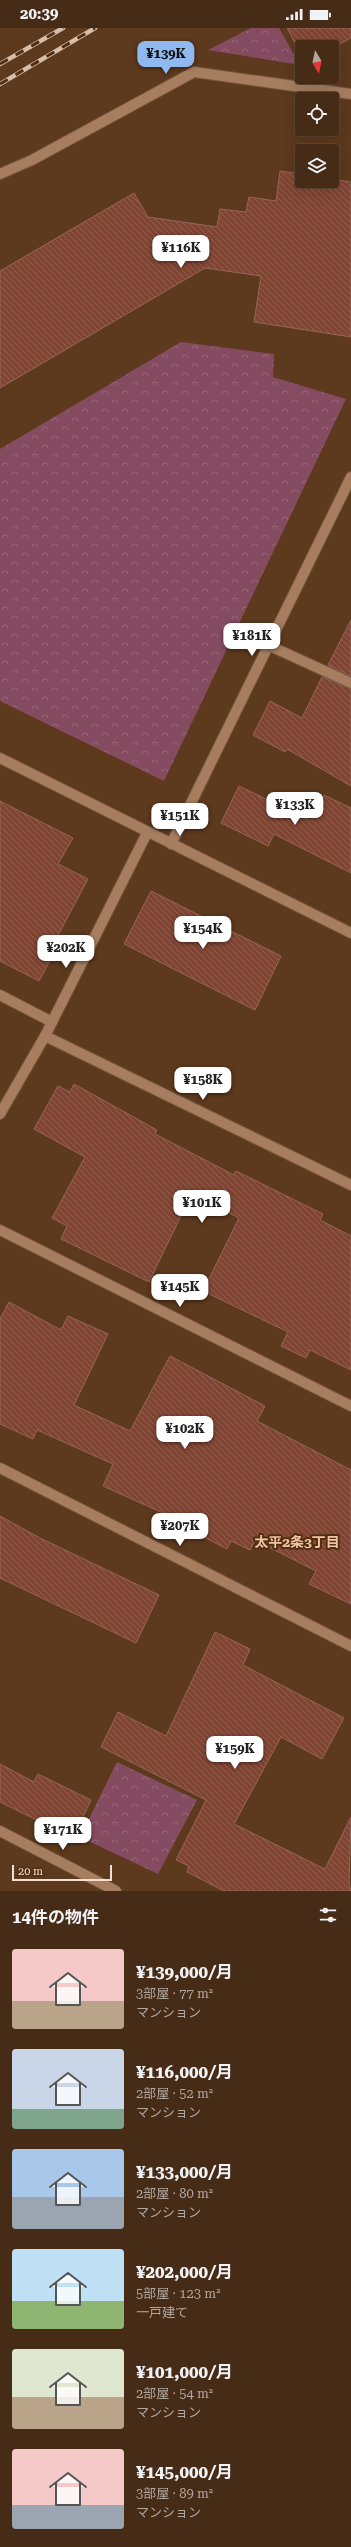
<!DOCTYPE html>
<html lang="ja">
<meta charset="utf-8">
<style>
body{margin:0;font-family:"Roboto Serif","Noto Sans JP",serif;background:#503723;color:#f1f3f6;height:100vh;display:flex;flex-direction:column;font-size:15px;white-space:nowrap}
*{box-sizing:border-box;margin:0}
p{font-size:13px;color:#b0a7a1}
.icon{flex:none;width:22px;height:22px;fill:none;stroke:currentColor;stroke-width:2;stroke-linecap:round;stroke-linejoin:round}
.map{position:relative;height:1863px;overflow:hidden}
.sheet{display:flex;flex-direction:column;background:#462b16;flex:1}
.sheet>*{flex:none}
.needle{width:26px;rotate:171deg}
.tools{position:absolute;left:295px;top:12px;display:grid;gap:8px}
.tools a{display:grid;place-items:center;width:44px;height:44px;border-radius:4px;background:#462b16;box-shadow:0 4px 16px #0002,0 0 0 1px #5e4735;font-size:20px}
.scale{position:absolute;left:12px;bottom:10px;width:100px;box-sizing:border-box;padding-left:4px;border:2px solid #f5dfcf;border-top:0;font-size:11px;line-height:14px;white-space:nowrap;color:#f5dfcf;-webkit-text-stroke:3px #522f12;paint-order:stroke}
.price{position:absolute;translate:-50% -34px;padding:0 9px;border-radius:8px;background:#fff;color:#222;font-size:13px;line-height:26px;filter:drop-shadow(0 1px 2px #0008)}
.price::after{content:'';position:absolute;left:50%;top:24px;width:12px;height:9px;margin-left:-6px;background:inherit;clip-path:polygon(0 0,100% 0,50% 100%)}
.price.active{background:#90b9f0;color:#111}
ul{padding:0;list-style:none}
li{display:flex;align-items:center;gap:12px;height:100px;padding:0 12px}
li span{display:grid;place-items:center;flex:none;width:112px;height:80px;border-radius:4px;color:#555}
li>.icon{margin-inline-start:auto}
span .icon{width:48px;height:48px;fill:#fffc;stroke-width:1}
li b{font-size:17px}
h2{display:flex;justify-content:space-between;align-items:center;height:48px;padding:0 12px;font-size:17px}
.status{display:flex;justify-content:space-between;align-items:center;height:28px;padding:0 20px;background:#462b16;direction:ltr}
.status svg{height:11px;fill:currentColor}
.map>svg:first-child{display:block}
.park{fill:url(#park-crowns)}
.building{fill:url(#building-back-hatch);stroke:#966658}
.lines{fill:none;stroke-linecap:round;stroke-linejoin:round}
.minor-casing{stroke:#73553b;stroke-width:12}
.minor{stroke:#a67d5f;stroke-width:10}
.rail-casing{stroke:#d7beab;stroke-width:4.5}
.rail{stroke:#522f12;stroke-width:3;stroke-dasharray:9;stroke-linecap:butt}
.labels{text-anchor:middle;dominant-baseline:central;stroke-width:4;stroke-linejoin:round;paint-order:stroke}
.neighbourhood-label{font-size:14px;font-weight:bold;fill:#efc3a3;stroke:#522f12}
</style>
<div class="status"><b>20:39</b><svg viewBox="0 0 49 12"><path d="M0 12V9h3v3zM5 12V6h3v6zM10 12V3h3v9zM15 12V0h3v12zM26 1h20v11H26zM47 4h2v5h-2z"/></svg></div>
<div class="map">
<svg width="351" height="1863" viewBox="0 0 351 1863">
<defs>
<pattern id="park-crowns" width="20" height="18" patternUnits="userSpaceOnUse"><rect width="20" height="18" fill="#854c61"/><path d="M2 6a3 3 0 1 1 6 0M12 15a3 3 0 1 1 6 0" fill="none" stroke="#976577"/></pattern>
<pattern id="building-back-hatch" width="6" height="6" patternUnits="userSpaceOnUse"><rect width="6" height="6" fill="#814432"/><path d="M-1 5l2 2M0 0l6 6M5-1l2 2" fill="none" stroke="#935f4f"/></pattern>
</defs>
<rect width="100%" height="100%" fill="#5d391d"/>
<g class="park">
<polygon points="251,0 279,0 300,37 208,22"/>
<polygon points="181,314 274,326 273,349 346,371 164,753 0,673 0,421"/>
<polygon points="117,1734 197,1772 158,1846 80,1809"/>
</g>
<g class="building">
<polygon points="287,0 351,0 351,10 332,20 302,19 302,28"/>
<polygon points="280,143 302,146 302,153 332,153 332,151 351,154 351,309 254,294 261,248 205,240 0,360 0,243 134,165 148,189 217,199 220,181 246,184 249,169 276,173"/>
<polygon points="351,592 351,648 328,637"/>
<polygon points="322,649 351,661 351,758 287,721 285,724 253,707 270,673 302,690"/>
<polygon points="239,758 311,793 324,767 351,780 351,845 274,806 268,818 221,795"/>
<polygon points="0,773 73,810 58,836 88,851 55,913 59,915 39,953 0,933"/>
<polygon points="151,863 281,928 255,982 124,916"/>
<polygon points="74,1056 157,1102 155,1106 234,1147 236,1143 323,1186 320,1192 351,1208 351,1342 310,1322 306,1330 281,1318 288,1304 203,1263 239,1190 192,1165 149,1254 61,1211 67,1198 52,1190 85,1129 34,1101 58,1058 70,1064"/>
<polygon points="9,1274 61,1302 68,1288 108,1306 74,1377 130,1403 170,1328 265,1378 257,1393 351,1442 351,1576 309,1556 316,1543 255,1512 250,1522 231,1513 227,1521 171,1492 172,1489 103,1458 113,1436 37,1402 33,1411 0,1396 0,1291"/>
<polygon points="0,1488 40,1510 159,1567 136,1615 0,1550"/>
<polygon points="215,1604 250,1621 243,1637 344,1690 322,1731 281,1709 234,1796 325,1841 351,1789 349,1854 351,1863 224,1863 187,1844 189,1838 176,1832 206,1772 101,1719 118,1684 166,1708"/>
<polygon points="0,1736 34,1754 38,1746 91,1772 73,1810 0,1774"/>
</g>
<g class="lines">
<g class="minor-casing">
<g id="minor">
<polyline points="0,146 32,132 194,44 351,66"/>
<polyline points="270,618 351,655"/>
<polyline points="0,730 351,905"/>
<polyline points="171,816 351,449"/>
<polyline points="0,967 52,994"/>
<polyline points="45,1008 351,1157"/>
<polyline points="0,1086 45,1008 147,805"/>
<polyline points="0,1202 351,1378"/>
<polyline points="0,1440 351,1618"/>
<polyline points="0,1803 116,1863"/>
</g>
</g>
<use href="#minor" class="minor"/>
<g class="rail-casing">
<g id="rail">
<polyline points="0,36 63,0"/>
<polyline points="0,56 95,0"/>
</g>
</g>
<use href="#rail" class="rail"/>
</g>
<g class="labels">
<g class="neighbourhood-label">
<text x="297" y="1514">太平2条3丁目</text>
</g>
</g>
</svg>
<div class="tools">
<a><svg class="needle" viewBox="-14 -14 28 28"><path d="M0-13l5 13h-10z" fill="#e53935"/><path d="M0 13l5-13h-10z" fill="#b0a7a1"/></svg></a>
<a><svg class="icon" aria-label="locate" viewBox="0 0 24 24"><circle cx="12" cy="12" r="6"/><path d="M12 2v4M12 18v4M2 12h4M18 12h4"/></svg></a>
<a><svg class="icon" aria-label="layers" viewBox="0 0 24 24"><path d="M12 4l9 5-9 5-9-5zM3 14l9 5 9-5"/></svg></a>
</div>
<div class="scale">20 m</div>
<b class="price active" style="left:166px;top:47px">¥139K</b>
<b class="price" style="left:181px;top:241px">¥116K</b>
<b class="price" style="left:252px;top:629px">¥181K</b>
<b class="price" style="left:295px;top:798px">¥133K</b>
<b class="price" style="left:180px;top:809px">¥151K</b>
<b class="price" style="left:203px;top:922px">¥154K</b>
<b class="price" style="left:66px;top:941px">¥202K</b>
<b class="price" style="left:203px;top:1073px">¥158K</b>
<b class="price" style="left:202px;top:1196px">¥101K</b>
<b class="price" style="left:180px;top:1280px">¥145K</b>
<b class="price" style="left:185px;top:1422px">¥102K</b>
<b class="price" style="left:180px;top:1519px">¥207K</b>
<b class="price" style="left:235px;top:1742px">¥159K</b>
<b class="price" style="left:63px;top:1823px">¥171K</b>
</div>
<section class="sheet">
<h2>14件の物件<svg class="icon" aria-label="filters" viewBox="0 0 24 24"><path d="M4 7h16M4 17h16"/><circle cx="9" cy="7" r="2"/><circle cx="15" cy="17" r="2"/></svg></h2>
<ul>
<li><span style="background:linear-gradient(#f6c9c9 65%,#b9a48a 0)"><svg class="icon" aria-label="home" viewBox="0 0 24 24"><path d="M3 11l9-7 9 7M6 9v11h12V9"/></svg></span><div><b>¥139,000/月</b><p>3部屋 · 77 m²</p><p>マンション</p></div></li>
<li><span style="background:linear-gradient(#c9d6e8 75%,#7fa58c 0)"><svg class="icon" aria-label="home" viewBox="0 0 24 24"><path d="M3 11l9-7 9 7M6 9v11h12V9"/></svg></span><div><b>¥116,000/月</b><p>2部屋 · 52 m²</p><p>マンション</p></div></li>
<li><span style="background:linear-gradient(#a9c7e8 60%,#9aa5b1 0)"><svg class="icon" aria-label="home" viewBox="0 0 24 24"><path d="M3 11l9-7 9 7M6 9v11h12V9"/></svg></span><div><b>¥133,000/月</b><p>2部屋 · 80 m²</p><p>マンション</p></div></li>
<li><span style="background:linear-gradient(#bfe0f5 65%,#8fb573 0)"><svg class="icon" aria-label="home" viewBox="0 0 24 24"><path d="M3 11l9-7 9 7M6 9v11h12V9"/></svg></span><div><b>¥202,000/月</b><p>5部屋 · 123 m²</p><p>一戸建て</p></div></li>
<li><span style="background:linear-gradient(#dfe7d0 60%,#b9a48a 0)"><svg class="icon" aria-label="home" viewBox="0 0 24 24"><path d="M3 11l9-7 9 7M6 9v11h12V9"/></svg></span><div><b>¥101,000/月</b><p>2部屋 · 54 m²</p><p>マンション</p></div></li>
<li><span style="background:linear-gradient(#f6c9c9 70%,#9aa5b1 0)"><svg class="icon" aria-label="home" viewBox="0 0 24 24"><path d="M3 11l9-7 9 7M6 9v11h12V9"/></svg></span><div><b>¥145,000/月</b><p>3部屋 · 89 m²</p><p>マンション</p></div></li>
</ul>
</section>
